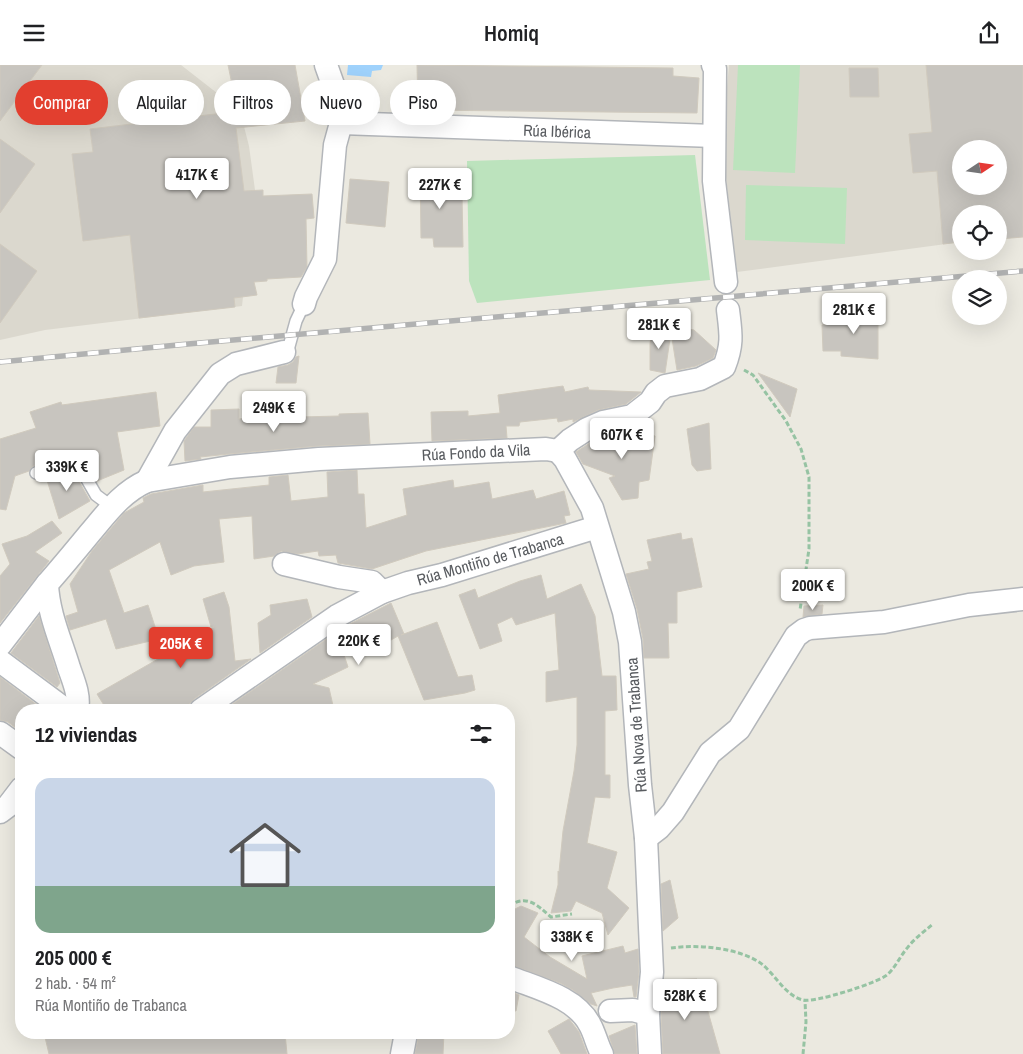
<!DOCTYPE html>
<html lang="es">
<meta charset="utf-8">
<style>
body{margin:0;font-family:"Archivo Narrow",sans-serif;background:#f6f6f6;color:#202124;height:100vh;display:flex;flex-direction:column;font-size:19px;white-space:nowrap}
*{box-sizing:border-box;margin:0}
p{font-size:16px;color:#757577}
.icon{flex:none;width:28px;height:28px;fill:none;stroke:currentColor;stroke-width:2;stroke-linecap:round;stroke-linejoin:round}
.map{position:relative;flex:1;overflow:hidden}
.side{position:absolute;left:15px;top:639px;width:500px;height:335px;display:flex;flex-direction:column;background:#fff;border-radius:20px;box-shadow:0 5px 20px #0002}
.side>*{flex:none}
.banner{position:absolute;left:15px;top:15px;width:500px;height:45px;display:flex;gap:10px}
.needle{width:32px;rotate:77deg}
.tools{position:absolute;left:952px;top:75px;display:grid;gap:10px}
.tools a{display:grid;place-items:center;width:55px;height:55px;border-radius:50%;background:#fff;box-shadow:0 5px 20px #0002;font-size:25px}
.price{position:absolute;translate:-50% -42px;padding:0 11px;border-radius:5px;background:#fff;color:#222;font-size:16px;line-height:32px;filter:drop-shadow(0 1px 2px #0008)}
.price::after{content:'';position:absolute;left:50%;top:30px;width:15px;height:11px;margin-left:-8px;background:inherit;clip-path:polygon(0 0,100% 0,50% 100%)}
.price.on{background:#e23f2f;color:#fff}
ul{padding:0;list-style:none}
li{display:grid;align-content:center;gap:10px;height:265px;padding:0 20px}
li+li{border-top:1px solid #e0e0e0}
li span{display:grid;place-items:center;height:155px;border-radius:15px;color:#555}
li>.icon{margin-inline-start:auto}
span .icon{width:90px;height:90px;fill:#fffc;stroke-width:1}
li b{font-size:21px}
h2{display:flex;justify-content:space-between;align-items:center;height:60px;padding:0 20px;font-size:21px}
.chip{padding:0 18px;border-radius:22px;background:#fff;box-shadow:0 5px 20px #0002;font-size:18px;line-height:45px}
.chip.on{background:#e23f2f;color:#fff}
header{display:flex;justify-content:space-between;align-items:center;height:65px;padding:0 20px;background:#fff;font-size:22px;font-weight:600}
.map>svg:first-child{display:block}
.education{fill:#dbd8ce;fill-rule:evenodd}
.green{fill:#bce3bd}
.water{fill:#9fd2fc}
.building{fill:#c8c5bf;stroke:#d0cabe;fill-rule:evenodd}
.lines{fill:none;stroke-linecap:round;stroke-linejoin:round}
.service-casing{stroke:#b3b6ba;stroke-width:14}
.minor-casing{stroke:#b3b6ba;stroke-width:25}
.path{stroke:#96c3a3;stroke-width:3;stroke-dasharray:5 2.5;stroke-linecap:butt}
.service{stroke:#fff;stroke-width:11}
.minor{stroke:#fff;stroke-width:22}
.rail-casing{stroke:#b1b2b2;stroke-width:5.5}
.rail{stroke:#fff;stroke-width:4;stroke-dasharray:11;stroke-linecap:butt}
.labels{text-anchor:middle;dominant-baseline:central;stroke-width:4;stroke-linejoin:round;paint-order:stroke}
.street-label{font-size:16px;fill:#595c60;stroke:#fff}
</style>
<header><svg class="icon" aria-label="menu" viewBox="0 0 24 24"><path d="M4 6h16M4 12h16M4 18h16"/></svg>Homiq<svg class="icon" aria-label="share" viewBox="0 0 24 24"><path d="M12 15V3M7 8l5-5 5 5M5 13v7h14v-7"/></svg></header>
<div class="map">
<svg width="1023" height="989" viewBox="0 0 1023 989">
<rect width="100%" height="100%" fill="#ebe9e0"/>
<g class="education">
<polygon points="42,0 181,0 240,46 249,81 255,125 242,241 45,265 0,275 0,44 6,48"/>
<path d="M 729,0 L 1023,0 L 1023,172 L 999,174 L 999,149 L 961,149 L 961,177 L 737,207 L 722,78 ZM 961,84 L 999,84 L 999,121 L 961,121 Z"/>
</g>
<g class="green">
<polygon points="738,0 800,0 795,108 733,105"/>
<polygon points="695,90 710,215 477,238 469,216 467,96"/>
<polygon points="746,120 847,123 845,179 745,175"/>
</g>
<polygon class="water" points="348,0 383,0 381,5 372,6 371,12 347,10"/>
<g class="building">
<polygon points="0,0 42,0 0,56"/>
<polygon points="228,0 295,0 305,56 236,63 244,126 263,125 263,131 312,129 314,153 306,154 307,202 301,212 267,214 267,216 254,217 257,230 234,233 235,242 139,253 130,170 83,176 72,89 93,87 90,64 240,46 220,30 234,29"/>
<polygon points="417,0 673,3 673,11 699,13 697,48 418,45"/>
<path d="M 926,0 L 1023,0 L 1023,172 L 999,174 L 999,149 L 961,149 L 961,177 L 943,179 L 937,106 L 913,108 L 909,69 L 932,67 ZM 961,84 L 999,84 L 999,121 L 961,121 Z"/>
<polygon points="849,3 878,3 879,32 850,32"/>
<polygon points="0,74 35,99 0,148"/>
<polygon points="449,104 450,130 462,130 463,182 434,182 433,173 421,173 420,105"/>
<polygon points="350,114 389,117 385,162 346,158"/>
<polygon points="0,179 37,206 0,258"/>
<polygon points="856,241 878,243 878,294 841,291 841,286 823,286 822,260 857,256"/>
<polygon points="670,261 694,265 716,285 713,293 696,301 677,305"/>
<polygon points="652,264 671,267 665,308 650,305 650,279"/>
<polygon points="299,291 296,318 276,318 278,302 288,300 293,297 296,292"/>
<polygon points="758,308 797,324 790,352"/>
<polygon points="563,321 565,327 588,322 589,325 641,327 626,339 598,345 573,357 573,354 558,357 557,353 520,357 519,361 506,361 507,373 432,376 431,347 468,346 468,351 500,348 498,330"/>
<polygon points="156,327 160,361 117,367 124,405 97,416 81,391 65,389 33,401 29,406 15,411 6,445 0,444 0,374 36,363 30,347 61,337 62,340"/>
<polygon points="239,344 239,354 299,347 300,352 339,351 339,349 368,348 370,379 318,381 229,389 200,392 201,394 185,396 184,376 194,362 211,362 211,345"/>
<polygon points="709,358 711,404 697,406 692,400 687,364"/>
<polygon points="629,365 655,371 649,415 639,417 638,433 622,435 609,413 615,411 583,399 576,387 593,376 607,370"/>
<polygon points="69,404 72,404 90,436 59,454 46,412"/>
<polygon points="357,405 358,429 364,429 366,463 407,450 403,424 453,415 454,423 489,417 492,434 533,425 536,434 564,426 570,450 564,451 566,458 426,486 372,504 338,498 336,490 319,491 318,486 297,489 281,486 274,491 254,494 252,451 219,454 224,497 194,501 171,510 160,477 109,505 124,548 148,540 159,574 116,584 106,554 70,565 66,551 78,547 70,519 92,486 113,461 124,448 144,437 143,433 151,429 203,420 203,427 269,420 269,412 288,410 291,436 328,432 327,407"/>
<polygon points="52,456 62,468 35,487 49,496 0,558 0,511 10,499 2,479 27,471"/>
<polygon points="681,468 682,475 692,473 702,522 677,527 677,558 668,558 669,593 644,593 643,574 637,544 626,509 649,504 647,497 652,496 647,475"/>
<polygon points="541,510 547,534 581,519 595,551 602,611 616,611 617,645 605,646 605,710 610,710 610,733 595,732 587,778 617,787 607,823 629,843 608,870 602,848 576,836 571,846 551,848 558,820 558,806 559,807 563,766 574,706 577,680 577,632 546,637 546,607 559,605 555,548 516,560 512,552 497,559 502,576 480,584 459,530 475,524 478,533 520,516"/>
<polygon points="224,527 229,542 235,596 251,594 194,634 189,639 188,645 107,645 97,629 214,562 211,562 203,534"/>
<polygon points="307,534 312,552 260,588 258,558 271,550 270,540"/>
<polygon points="391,538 404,569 401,570 437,557 458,612 472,610 475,625 465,628 424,635 398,571 384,579 379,568 344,590 348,602 313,619 329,623 334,645 224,645 344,562"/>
<polygon points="823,540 822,549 803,552 804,541"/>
<polygon points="39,551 60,618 57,622 11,588"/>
<polygon points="0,612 41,643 39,645 21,645 21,667 8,657 0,655"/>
<polygon points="670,815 678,853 663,866 661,819"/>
<polygon points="521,841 538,848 524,872 550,892 587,914 582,891 623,881 625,888 638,884 639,907 636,932 634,932 632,920 613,923 591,928 597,941 591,939 573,925 560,918 509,899 509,847"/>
<polygon points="697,914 697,946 707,943 720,989 663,989 661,949 664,915"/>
<polygon points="509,926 519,930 516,946 509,945"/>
<polygon points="569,954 579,967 587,989 561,989 548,966"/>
<polygon points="635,960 637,989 615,989 609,971"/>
<polygon points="44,968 81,968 82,972 98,968 285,968 287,989 49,989"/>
<polygon points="419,968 444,968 443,989 415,989"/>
</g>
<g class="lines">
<g class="service-casing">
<g id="service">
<polyline points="284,287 288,285 296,256 304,239"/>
<polyline points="36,408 68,396 77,397 96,430 112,442"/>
</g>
</g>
<g class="minor-casing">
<g id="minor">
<polyline points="713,0 715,4 714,116 726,217"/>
<polyline points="341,58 714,71"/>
<polyline points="304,239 306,232 325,194 335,80 341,58 337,31 326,0"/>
<polyline points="558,386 565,394 592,443 624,547 630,577 640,720 646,773 652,907 648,949 650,989"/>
<path d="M 558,386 L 570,375 L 587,364 L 603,357 L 632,351 L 650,337 L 656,328 L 665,321 L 700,314 L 724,302 C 733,279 731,269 728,245"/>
<polyline points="147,416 175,366 220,309 236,299 284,287"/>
<polyline points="284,499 339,512 372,517 382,527"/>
<polyline points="0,580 47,519"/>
<polyline points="0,596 66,645"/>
<path d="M 77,645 C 80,631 74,617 69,603 C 61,576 48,548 47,519 C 62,502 76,485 90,468 C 107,448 122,427 147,416 L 230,402 L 319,394 L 546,384 L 558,386"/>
<polyline points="201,645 337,551 382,527 408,518 442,510 597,462"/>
<polyline points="0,668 21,683"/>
<polyline points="0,747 8,741 21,724"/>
<polyline points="646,773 659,763 673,747 710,688 739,664 796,571 804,565 810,563 884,557 969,540 1023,534"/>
<path d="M 509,912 C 536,923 576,932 590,960 C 595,969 597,980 602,989"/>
<polyline points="610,946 633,945 648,949"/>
<polyline points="402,989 406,968"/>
</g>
</g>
<g class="path">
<polyline points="744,305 753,310 786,356 801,384 809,412 809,484 800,545"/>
<path d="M 509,841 C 527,829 537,840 551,852 L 572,849"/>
<path d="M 671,883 C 698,879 742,883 763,900 C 776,911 786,931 803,935 C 815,938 877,918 887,910 C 896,902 900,891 908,882 C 915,873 925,866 933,859"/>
<polyline points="803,989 806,957 805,936"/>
</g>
<use href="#service" class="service"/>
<use href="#minor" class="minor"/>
<g class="rail-casing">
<polyline id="rail" points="0,297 188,279 1023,206"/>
</g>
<use href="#rail" class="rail"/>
</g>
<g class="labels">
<g class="street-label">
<text transform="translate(557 66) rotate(2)">Rúa Ibérica</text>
<text transform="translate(476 387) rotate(-3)">Rúa Fondo da Vila</text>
<text transform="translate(490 494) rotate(-16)">Rúa Montiño de Trabanca</text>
<text transform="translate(636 660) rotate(-94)">Rúa Nova de Trabanca</text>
</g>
</g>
</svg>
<div class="tools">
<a><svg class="needle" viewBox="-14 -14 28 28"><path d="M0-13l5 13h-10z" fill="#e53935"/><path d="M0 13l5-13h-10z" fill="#757577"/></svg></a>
<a><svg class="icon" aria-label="locate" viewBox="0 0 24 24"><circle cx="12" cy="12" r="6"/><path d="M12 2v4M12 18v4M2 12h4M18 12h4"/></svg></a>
<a><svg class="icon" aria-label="layers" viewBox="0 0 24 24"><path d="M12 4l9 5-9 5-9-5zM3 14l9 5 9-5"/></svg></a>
</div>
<b class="price" style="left:197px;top:135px">417K €</b>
<b class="price" style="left:440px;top:145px">227K €</b>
<b class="price" style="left:854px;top:270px">281K €</b>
<b class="price" style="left:659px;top:285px">281K €</b>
<b class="price" style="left:274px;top:368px">249K €</b>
<b class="price" style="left:622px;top:395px">607K €</b>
<b class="price" style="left:67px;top:427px">339K €</b>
<b class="price" style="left:813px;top:546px">200K €</b>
<b class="price" style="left:359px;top:601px">220K €</b>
<b class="price on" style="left:181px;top:604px">205K €</b>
<b class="price" style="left:572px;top:897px">338K €</b>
<b class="price" style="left:685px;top:956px">528K €</b>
<div class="banner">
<a class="chip on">Comprar</a>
<a class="chip">Alquilar</a>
<a class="chip">Filtros</a>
<a class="chip">Nuevo</a>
<a class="chip">Piso</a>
</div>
<section class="side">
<h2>12 viviendas<svg class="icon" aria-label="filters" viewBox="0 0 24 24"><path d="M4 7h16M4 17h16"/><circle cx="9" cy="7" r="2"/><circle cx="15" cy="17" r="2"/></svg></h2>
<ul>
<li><span style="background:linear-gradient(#c9d6e8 70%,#7fa58c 0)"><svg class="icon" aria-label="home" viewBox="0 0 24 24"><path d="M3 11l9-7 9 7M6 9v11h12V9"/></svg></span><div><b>205 000 €</b><p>2 hab. · 54 m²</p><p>Rúa Montiño de Trabanca</p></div></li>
</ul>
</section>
</div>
